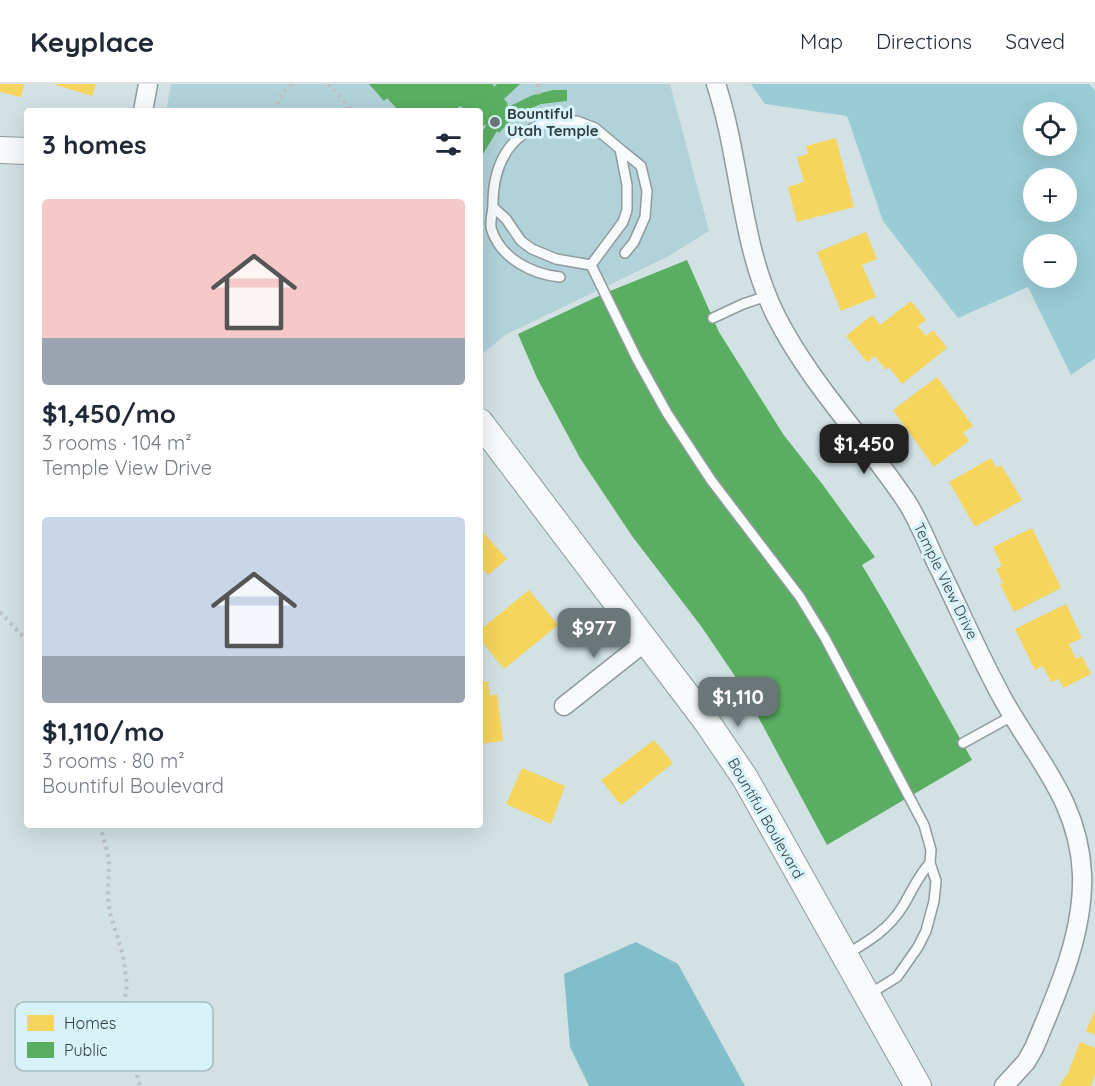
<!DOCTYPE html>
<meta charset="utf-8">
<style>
body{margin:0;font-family:Quicksand,sans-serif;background:#f2f2f3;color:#1f2937;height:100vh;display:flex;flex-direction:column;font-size:22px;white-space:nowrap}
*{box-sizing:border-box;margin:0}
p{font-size:20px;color:#747a83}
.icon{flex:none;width:33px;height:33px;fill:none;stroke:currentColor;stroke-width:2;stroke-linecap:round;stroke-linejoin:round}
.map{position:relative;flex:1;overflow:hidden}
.panel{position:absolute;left:24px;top:24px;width:459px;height:720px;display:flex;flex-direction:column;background:#fff;border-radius:6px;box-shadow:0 6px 24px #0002}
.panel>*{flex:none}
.buttons{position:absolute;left:1023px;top:18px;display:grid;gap:12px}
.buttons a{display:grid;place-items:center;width:54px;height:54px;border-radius:50%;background:#fff;box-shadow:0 6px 24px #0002;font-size:30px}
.price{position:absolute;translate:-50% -51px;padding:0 14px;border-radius:12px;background:#6a7678;color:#fff;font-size:20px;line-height:39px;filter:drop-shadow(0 2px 3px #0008)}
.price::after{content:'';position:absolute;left:50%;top:36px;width:18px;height:14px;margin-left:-9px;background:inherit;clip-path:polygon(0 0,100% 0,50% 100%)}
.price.selected{background:#222;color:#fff}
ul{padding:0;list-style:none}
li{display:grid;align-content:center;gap:12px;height:318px;padding:0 18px}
li span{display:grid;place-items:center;height:186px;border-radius:6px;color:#555}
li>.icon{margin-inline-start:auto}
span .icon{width:108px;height:108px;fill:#fffc;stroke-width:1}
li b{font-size:26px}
h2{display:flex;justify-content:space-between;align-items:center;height:72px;padding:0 18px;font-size:26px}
header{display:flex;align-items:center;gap:36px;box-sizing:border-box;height:84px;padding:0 30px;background:#fff;border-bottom:2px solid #e0e1e3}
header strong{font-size:28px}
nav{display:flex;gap:33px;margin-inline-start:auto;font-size:21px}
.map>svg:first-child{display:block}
.green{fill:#b1d2d9}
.forest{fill:#99ccd5;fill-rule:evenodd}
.water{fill:#82beca}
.homes{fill:#f6d55c}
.public{fill:#5aae61}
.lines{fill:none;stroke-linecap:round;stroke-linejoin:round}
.service-casing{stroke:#8f9b9d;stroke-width:12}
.minor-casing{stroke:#8f9b9d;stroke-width:21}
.secondary-casing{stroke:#8f9b9d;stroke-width:28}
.path{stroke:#bdc1c3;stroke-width:4;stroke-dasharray:3 4.5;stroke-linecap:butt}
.service{stroke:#f8fafb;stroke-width:9}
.minor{stroke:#f8fafb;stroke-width:18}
.secondary{stroke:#f8fafb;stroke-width:26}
.poi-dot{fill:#6a7678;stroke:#d7f3f9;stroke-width:2}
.labels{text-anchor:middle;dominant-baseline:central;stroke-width:6;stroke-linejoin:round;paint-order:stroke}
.poi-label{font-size:15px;font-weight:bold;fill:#323d3f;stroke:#d7f3f9;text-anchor:start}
.street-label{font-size:15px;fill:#323d3f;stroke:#d7f3f9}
.key{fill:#d7f3f9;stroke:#a6bcc1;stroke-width:1.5}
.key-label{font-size:16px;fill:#323d3f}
</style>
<header>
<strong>Keyplace</strong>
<nav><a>Map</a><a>Directions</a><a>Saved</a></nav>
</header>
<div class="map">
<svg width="1095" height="1002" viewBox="0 0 1095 1002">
<rect width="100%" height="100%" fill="#d2e1e3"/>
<polygon class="green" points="171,0 670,0 709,147 667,173 505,251 480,272 480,27 166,27"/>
<path class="forest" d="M 751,0 L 1089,0 L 1095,7 L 1095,274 L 1071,291 L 1028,203 L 958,234 L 883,137 L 847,32 L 765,20 ZM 1034,28 L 1066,28 L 1066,62 L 1034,62 ZM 1034,94 L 1066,94 L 1066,128 L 1034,128 ZM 1034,160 L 1066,160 L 1066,194 L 1034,194 Z"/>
<polygon class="water" points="636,858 678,880 745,1002 589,1002 570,963 564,890"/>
<g class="homes">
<polygon points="0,0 24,0 21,13 0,8"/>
<polygon points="53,0 96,0 92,12"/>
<polygon points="836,54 854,123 797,138 788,103 804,98 797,73 808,70 806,62"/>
<polygon points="866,148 877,175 862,181 876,213 841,227 817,168"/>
<polygon points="911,217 926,236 918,242 926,252 933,246 947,264 902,300 889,283 886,286 875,272 867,278 846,252 872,231 880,241"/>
<polygon points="937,293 973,342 963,349 969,357 934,383 893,326"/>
<polygon points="991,374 996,384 1001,381 1022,416 975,443 949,398"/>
<polygon points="1032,444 1061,504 1014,528 1000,500 1003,499 996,485 1002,482 993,463"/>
<polygon points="480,445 507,475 488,491 481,484 480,485"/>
<polygon points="529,506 558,541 504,585 480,555 480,546"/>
<polygon points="1066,520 1082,554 1069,560 1076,575 1082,572 1091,590 1063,604 1059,595 1051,598 1043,582 1035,586 1015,545"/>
<polygon points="488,597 490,612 497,610 503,657 480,660 480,598"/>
<polygon points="654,656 673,679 621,721 601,696"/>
<polygon points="522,684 565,702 551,740 506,720"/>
<polygon points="1095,926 1095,951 1086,947"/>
<polygon points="1080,958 1095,964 1095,990 1091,1002 1059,1002 1068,989"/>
</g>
<g class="public">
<polygon points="369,0 493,0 494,3 497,0 520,0 504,15 508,20 506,24 533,11 553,6 567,6 567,17 541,20 517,30 499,49 497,47 480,75 480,51 486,42 485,40 483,43 480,40 480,27 468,27 460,22 454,27 399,27 387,14 384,17"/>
<polygon points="687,176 719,248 783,350 823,401 875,473 862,481 888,525 972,676 827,761 741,601 701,542 632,452 580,374 537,294 518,250 605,209"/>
</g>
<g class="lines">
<g class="service-casing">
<g id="service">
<path d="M 560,37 L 577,37 L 595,44 L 620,65 L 627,101 L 627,126 L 623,138 L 591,181 L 556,175 L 532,165 L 521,157 L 506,135 L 493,123 C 492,79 512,42 560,37 Z"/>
<polyline points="620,65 641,82 647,107 645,133 634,158 625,169"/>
<path d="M 493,123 C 492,131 489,141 492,147 C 502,175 532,190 560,193"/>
<polyline points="591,181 637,275 667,329 711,396 800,513 825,554 924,741 931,766 930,779 936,797 934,817 926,847 918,863 897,893 868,911"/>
<polyline points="713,234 743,220 767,212"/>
<polyline points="963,659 1012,632"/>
<path d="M 847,870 C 869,857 889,845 903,822 C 912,807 918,792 930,779"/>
</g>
</g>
<g class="minor-casing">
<g id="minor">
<path d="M 716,0 C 741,76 740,160 776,232 C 811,301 866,356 908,420 C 919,438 927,458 936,478 C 959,524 979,572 1004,617 C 1037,676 1079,718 1082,790 C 1084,850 1057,909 1034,964 L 1026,978 L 1004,1002"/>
<polyline points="143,27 148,0"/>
<polyline points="564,622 646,557"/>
</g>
</g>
<g class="secondary-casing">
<g id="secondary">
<polyline points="0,66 27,67"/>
<polyline points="480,338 707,638 745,694 918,1002"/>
</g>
</g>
<g class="path">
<polyline points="328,0 353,27"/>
<polyline points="538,0 539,14"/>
<polyline points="274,27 282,9 292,0"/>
<polyline points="0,528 27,557"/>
<polyline points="100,741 109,775 108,814 110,829 123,871 127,901 124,919 132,974 140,1002"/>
</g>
<use href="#service" class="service"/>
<use href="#minor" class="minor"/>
<use href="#secondary" class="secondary"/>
</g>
<circle class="poi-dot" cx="495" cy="38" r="6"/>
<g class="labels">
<g class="poi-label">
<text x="507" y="29">Bountiful<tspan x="507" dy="17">Utah Temple</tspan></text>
</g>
<g class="street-label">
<text transform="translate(946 497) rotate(64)">Temple View Drive</text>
<text transform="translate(766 734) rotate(60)">Bountiful Boulevard</text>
</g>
</g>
<rect x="15" y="918" width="198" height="69" rx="9" class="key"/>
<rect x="27" y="931" width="27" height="16" fill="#f6d55c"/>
<rect x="27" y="958" width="27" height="16" fill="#5aae61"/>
<g class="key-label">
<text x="64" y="945">Homes</text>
<text x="64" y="972">Public</text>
</g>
</svg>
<div class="buttons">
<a><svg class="icon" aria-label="locate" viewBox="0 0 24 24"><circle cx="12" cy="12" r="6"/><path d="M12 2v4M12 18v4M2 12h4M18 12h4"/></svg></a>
<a>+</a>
<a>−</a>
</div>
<b class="price selected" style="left:864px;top:391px">$1,450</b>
<b class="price" style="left:594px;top:575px">$977</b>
<b class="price" style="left:738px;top:644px">$1,110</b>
<section class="panel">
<h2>3 homes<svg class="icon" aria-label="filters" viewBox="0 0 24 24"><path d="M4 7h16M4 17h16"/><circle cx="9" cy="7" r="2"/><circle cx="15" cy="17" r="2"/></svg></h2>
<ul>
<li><span style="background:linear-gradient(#f6c9c9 75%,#9aa5b1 0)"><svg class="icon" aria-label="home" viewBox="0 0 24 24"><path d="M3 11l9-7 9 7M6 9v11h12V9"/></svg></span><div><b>$1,450/mo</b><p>3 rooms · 104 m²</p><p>Temple View Drive</p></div></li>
<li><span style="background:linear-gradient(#c9d6e8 75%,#9aa5b1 0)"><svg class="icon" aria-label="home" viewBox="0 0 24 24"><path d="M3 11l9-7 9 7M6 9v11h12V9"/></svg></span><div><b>$1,110/mo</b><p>3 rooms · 80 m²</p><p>Bountiful Boulevard</p></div></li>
</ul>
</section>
</div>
